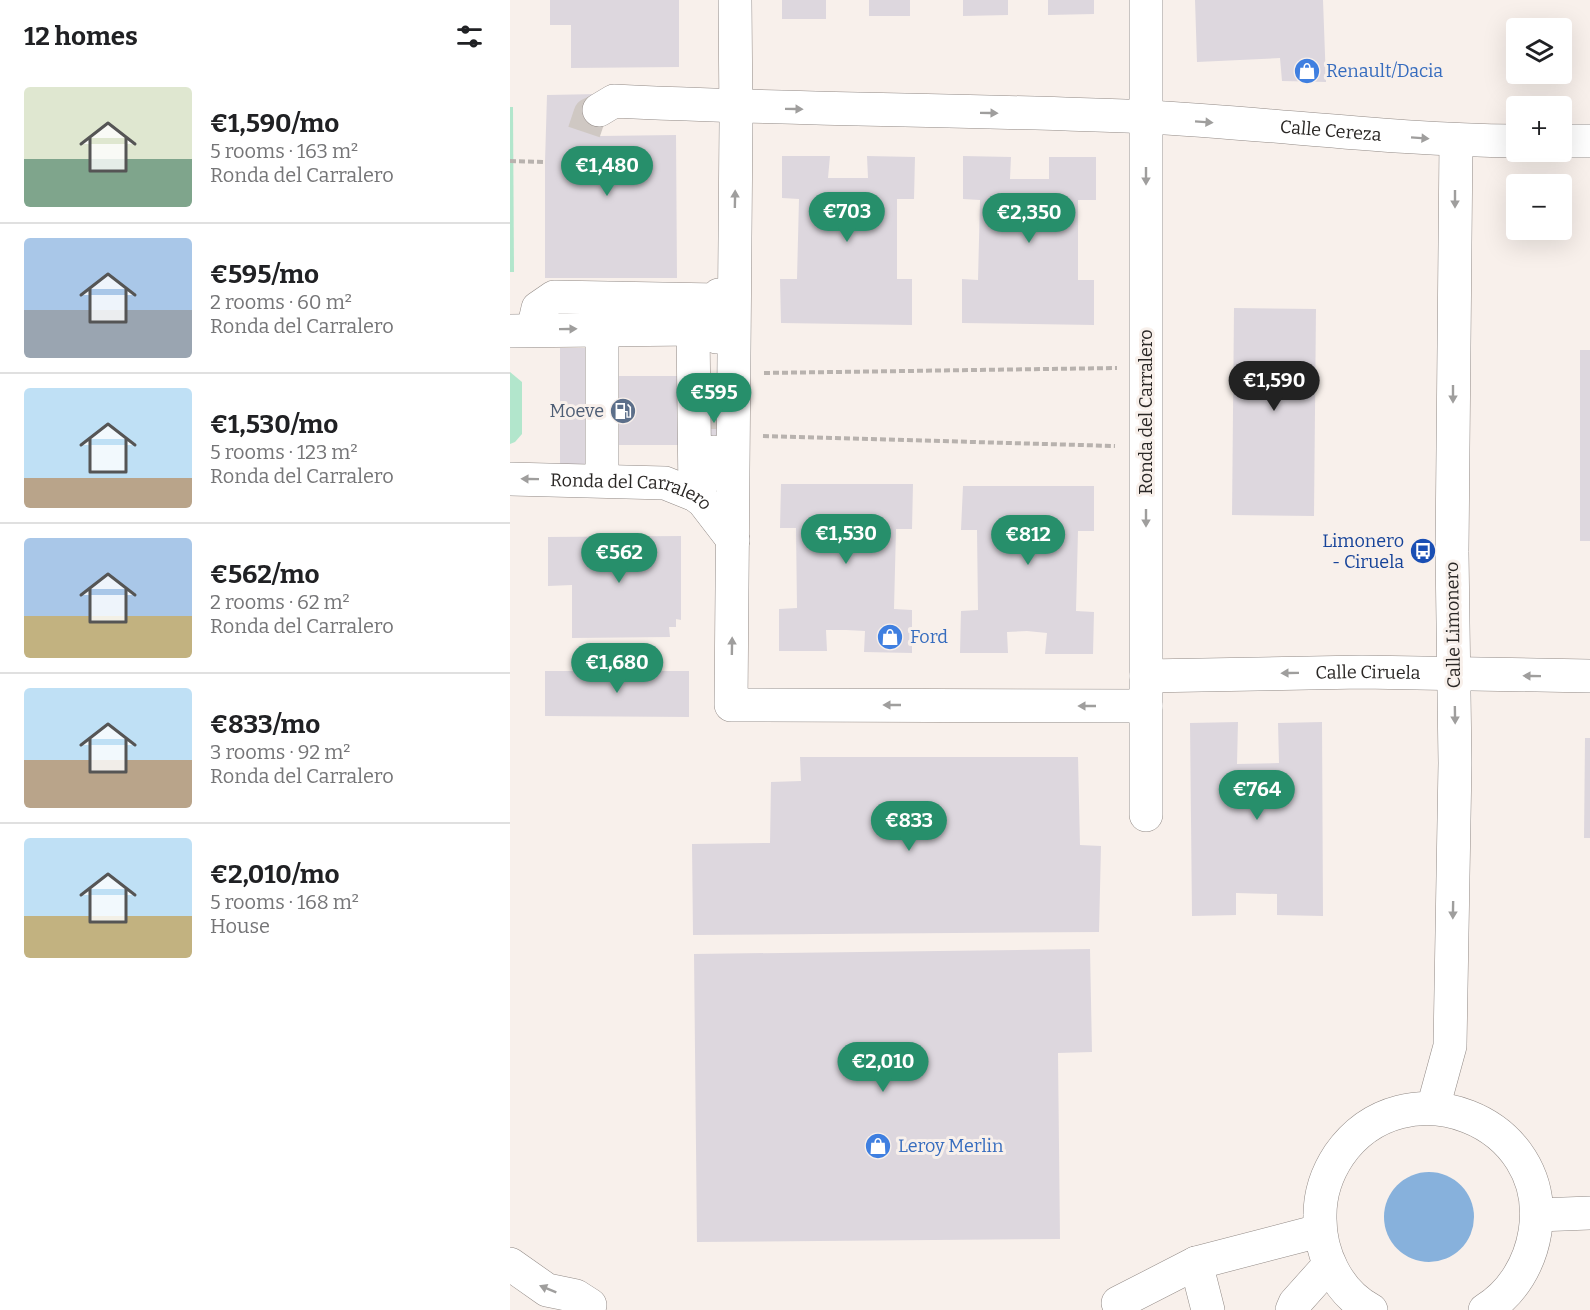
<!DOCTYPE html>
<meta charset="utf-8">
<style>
body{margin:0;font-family:Bitter,serif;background:#f6f6f6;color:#202124;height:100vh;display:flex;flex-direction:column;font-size:22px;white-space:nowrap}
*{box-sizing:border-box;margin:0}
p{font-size:20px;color:#757577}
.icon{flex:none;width:33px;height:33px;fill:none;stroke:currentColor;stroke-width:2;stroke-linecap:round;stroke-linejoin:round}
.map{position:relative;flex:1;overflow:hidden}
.details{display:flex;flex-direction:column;background:#fff;width:510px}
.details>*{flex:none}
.tools{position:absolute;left:996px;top:18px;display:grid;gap:12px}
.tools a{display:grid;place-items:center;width:66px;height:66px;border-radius:6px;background:#fff;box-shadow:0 6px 24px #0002;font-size:30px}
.price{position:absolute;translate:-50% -51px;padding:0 14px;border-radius:21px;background:#278f6b;color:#fff;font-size:20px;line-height:39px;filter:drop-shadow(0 2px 3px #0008)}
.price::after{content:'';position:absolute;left:50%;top:36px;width:18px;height:14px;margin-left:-9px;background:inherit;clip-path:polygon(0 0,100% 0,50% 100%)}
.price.on{background:#222;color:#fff}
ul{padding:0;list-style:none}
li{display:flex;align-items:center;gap:18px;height:150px;padding:0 24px}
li+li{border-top:2px solid #e0e0e0}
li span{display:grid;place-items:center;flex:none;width:168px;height:120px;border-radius:6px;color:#555}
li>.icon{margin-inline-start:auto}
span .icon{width:72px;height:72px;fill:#fffc;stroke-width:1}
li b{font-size:26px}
h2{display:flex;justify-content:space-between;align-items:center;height:72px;padding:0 24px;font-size:26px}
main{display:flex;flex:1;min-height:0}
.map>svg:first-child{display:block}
.green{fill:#b2e6cc}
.water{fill:#87b1dc}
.building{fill:#ddd7de}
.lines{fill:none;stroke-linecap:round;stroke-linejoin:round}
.minor-tunnel{stroke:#cfc8c3;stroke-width:33;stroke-dasharray:33 16;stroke-linecap:butt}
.minor-casing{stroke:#928a86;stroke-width:34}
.path{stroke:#b8b2ae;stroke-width:4;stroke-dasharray:6 3;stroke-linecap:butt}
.minor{stroke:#fff;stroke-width:33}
.oneway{fill:#9f9e9d}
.labels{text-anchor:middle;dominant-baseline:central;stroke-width:6;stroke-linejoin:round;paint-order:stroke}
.shop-label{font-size:18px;fill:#366cbe;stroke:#f8f0eb;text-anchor:start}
.street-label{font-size:18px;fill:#2a2725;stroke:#f8f0eb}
.service-label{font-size:18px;fill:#4e5e75;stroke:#f8f0eb;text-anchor:end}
.transit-label{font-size:18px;fill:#164399;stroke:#f8f0eb;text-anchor:end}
</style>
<main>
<section class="details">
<h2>12 homes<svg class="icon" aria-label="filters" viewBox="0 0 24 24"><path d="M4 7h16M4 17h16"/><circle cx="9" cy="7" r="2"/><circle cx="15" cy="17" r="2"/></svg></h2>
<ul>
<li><span style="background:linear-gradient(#dfe7d0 60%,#7fa58c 0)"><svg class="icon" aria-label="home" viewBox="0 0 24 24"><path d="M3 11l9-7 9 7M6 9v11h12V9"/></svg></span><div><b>€1,590/mo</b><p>5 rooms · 163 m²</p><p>Ronda del Carralero</p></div></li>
<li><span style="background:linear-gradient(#a9c7e8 60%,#9aa5b1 0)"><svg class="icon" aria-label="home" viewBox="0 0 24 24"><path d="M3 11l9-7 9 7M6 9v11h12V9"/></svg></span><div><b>€595/mo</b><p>2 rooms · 60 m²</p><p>Ronda del Carralero</p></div></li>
<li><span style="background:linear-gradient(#bfe0f5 75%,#b9a48a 0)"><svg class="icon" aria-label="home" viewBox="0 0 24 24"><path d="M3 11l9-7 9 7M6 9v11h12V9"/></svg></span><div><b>€1,530/mo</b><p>5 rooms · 123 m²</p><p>Ronda del Carralero</p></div></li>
<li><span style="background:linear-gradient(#a9c7e8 65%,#c2b280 0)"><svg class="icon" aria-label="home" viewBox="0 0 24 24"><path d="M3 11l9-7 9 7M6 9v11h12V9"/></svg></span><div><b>€562/mo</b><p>2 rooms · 62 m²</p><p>Ronda del Carralero</p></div></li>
<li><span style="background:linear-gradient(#bfe0f5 60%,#b9a48a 0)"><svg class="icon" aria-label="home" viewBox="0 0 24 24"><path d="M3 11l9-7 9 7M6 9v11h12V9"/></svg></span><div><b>€833/mo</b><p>3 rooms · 92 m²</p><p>Ronda del Carralero</p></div></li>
<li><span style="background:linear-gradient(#bfe0f5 65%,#c2b280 0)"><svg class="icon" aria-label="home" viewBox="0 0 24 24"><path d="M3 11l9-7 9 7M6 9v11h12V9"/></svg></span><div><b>€2,010/mo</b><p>5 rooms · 168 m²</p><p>House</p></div></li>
</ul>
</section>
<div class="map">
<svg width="1080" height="1310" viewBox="0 0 1080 1310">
<rect width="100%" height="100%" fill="#f8f0eb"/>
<g class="green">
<polygon points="0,107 3,107 4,272 0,272"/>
<polygon points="0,372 12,382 12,434 5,442 0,444"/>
</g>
<circle class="water" cx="919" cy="1217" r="45"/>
<g class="building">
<polygon points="40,0 169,0 169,67 61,68 61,25 40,25"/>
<rect x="272" y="0" width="44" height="19"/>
<rect x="359" y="0" width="41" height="16"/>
<polygon points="453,0 498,0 498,15 453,16"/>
<polygon points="538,0 584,0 584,14 538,15"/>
<polygon points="685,0 813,0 816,82 772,81 770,58 687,62"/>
<polygon points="89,94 90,136 166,135 167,278 35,278 35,162 37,95"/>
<polygon points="272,156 320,156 318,178 358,178 357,156 405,157 404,199 387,199 387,279 402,279 402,325 271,323 270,279 287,279 289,199 272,198"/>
<polygon points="453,156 501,157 500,179 539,179 539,157 586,157 586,200 568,200 568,280 584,280 584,325 452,323 452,279 468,280 470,200 453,199"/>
<polygon points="724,308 806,309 804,516 722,515"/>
<polygon points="50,348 105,348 105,376 176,376 177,445 105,445 105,472 50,473"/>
<rect x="1070" y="350" width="10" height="191"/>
<rect x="195" y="396" width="18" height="56"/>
<polygon points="271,484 403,484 402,529 386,529 384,609 402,610 402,653 354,652 355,631 336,630 316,630 317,651 269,651 269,609 287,608 286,528 270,528"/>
<polygon points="453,486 584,486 584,531 568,531 566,611 584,612 583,654 535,654 537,633 517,631 497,632 498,653 450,653 451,611 468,610 467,530 451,530"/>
<polygon points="171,536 171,620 166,619 166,627 159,627 160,637 62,638 62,585 38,586 38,537"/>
<polygon points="35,671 179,671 179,717 35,716"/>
<polygon points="728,722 727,764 769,763 768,723 812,722 813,916 767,915 767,894 726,893 726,915 682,916 680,723"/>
<polygon points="1075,738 1080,738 1080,838 1074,838"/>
<polygon points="290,757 568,757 570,845 591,846 589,932 183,935 182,844 260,843 261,782 291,781"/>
<polygon points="580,949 582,1052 548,1053 550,1239 187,1242 184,954"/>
</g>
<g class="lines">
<g class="minor-tunnel">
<polyline points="74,132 80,114 89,110"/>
<polyline points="203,396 204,452"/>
</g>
<g class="minor-casing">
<g id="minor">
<polyline points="225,0 226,121 221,705 636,706"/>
<polyline points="636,0 636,815"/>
<path id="s1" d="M 89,110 L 104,101 C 281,110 458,109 635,117 C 759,123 882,140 1006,141"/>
<polyline points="1052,141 1080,141"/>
<polyline points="92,329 92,480"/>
<polyline points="183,329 185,495 202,466 204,452"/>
<polyline points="23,330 28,308 44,297 207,300 206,337"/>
<polyline points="0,331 183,329 207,300 209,295"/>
<path id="s2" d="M 0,479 L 155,483 L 185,495 L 193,501 L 223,540"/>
<path id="s3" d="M 636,676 L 852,672 L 1080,676"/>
<polyline points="923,1108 940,1046 945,763 942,552 946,141"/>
<polyline points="1028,1215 1080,1213"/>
<polyline points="686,1263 698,1310"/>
<polyline points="0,1264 37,1290 66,1296 80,1305 74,1310"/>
<polyline points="608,1303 686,1263 809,1231"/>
<polyline points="782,1310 785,1303 819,1265"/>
<path d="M 861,1310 C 827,1292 809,1252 810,1215 C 810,1193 817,1173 829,1155 C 894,1062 1043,1120 1025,1232 C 1020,1263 1003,1293 975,1310"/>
</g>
</g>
<g class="path">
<polyline points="0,161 35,162"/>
<polyline points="254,373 607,368"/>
<polyline points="253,436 605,446"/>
</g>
<use href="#minor" class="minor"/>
</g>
<defs><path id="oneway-solid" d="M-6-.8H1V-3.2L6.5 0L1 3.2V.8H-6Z" transform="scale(1.5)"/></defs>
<g class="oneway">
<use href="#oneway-solid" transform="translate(284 109) rotate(1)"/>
<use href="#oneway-solid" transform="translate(479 113) rotate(1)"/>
<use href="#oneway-solid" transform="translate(694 122) rotate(4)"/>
<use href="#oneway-solid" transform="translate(910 138) rotate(4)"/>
<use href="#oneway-solid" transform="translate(636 176) rotate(90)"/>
<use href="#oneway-solid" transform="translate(225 199) rotate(-89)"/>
<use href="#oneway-solid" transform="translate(945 199) rotate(90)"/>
<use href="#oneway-solid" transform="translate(58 329) rotate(-1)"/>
<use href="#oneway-solid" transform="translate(943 394) rotate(90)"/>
<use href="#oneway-solid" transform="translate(20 479) rotate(-179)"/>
<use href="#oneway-solid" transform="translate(636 518) rotate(90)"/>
<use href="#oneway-solid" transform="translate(222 646) rotate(-89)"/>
<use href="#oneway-solid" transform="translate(780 673) rotate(179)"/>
<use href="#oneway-solid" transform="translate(1022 676) rotate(-179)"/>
<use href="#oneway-solid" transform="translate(382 705) rotate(-180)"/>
<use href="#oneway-solid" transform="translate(577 706) rotate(-180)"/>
<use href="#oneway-solid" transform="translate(945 715) rotate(89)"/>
<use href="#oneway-solid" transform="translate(943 910) rotate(91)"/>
<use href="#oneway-solid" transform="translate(38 1289) rotate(-158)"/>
</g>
<defs>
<g id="shop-disc" transform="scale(1.35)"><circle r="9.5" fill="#3f7fe0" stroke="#f8f0eb"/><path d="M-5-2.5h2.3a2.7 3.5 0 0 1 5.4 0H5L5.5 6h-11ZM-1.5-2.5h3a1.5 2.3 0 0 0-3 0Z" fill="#fff"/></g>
<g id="fuel-disc" transform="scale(1.35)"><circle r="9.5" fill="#5c6f8a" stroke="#f8f0eb"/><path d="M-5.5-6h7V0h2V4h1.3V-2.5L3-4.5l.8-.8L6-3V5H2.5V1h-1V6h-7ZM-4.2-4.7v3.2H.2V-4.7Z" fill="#fff"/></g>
<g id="bus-disc" transform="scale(1.35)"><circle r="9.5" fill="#1a4fb4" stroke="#f8f0eb"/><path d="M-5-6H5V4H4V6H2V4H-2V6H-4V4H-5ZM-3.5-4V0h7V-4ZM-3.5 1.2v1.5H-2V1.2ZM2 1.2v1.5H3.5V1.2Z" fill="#fff"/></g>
</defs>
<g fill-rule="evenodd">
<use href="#shop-disc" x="797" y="71"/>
<use href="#fuel-disc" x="113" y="411"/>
<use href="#bus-disc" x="913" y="551"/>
<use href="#shop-disc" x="380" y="637"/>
<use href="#shop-disc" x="368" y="1146"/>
</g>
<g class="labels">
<g class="shop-label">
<text x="816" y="71">Renault/Dacia</text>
<text x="400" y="637">Ford</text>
<text x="388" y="1146">Leroy Merlin</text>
</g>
<g class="street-label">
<text stroke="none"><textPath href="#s1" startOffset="735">Calle Cereza</textPath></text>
<text transform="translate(636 412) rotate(-90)">Ronda del Carralero</text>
<text stroke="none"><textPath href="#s2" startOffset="123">Ronda del Carralero</textPath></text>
<text transform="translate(943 625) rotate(-91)">Calle Limonero</text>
<text stroke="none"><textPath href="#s3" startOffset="222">Calle Ciruela</textPath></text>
</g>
<g class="service-label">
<text x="94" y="411">Moeve</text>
</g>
<g class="transit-label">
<text x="894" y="541">Limonero<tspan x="894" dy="21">- Ciruela</tspan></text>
</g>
</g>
</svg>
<div class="tools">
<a><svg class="icon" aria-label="layers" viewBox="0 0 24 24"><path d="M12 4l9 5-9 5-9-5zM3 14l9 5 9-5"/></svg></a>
<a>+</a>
<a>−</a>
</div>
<b class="price" style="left:97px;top:197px">€1,480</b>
<b class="price" style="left:337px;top:243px">€703</b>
<b class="price" style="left:519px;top:244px">€2,350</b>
<b class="price on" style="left:764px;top:412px">€1,590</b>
<b class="price" style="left:204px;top:424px">€595</b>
<b class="price" style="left:336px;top:565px">€1,530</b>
<b class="price" style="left:518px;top:566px">€812</b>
<b class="price" style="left:109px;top:584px">€562</b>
<b class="price" style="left:107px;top:694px">€1,680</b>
<b class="price" style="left:747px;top:821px">€764</b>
<b class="price" style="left:399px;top:852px">€833</b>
<b class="price" style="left:373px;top:1093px">€2,010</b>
</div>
</main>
